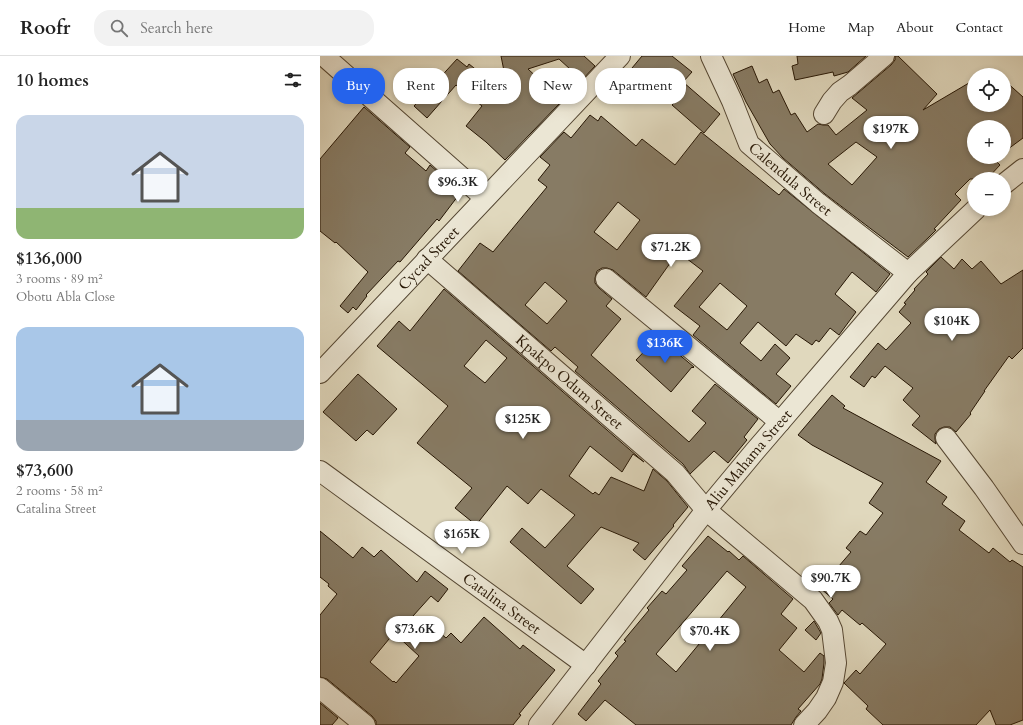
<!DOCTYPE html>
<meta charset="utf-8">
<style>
body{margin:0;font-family:Cardo,serif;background:#f2f2f2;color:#222;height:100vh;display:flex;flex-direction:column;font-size:15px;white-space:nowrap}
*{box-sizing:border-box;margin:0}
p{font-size:13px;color:#767676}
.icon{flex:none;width:22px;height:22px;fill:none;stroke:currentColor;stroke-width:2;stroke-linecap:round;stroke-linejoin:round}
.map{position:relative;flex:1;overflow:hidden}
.panel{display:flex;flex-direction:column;background:#fff;width:320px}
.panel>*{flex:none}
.hud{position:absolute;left:12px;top:12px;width:380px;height:36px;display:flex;gap:8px}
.fabs{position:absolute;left:647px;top:12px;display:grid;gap:8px}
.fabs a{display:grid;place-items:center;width:44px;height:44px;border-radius:50%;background:#fff;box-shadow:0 2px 6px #0003;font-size:20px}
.price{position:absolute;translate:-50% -34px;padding:0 9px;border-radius:14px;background:#fff;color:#222;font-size:13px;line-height:26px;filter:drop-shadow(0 1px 2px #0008)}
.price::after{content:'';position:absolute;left:50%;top:24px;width:12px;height:9px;margin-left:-6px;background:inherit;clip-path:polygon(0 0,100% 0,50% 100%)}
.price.selected{background:#2563eb;color:#fff}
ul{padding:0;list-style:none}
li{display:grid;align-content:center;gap:8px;height:212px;padding:0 16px}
li span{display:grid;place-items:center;height:124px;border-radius:12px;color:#555}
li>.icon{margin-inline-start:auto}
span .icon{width:72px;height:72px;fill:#fffc;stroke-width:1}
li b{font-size:17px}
h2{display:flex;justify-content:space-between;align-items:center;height:48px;padding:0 16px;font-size:17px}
.tag{padding:0 14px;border-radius:16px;background:#fff;box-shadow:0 2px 6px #0003;font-size:14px;line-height:36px}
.tag.selected{background:#2563eb;color:#fff}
header{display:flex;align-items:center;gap:24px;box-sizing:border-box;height:56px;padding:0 20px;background:#fff;border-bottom:1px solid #e0e0e0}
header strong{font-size:19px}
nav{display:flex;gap:22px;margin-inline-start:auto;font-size:14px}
.search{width:280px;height:36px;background:#f2f2f2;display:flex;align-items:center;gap:10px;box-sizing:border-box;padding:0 14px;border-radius:16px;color:#767676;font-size:15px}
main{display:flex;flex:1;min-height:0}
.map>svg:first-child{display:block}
.building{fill:#877b64;stroke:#261604;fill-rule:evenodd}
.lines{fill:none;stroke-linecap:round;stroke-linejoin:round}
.minor-casing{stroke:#544632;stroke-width:22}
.minor{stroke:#ebe6d4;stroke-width:20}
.labels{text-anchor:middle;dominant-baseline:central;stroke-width:4;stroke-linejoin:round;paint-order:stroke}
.street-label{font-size:15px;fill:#261604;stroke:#ebe6d4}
</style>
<header>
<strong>Roofr</strong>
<div class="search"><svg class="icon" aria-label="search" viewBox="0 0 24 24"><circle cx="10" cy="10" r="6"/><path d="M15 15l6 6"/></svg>Search here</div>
<nav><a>Home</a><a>Map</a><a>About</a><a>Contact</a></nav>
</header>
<main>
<section class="panel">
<h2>10 homes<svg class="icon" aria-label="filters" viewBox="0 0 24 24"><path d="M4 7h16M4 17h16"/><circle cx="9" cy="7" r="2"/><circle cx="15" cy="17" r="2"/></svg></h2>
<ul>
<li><span style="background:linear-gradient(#c9d6e8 75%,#8fb573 0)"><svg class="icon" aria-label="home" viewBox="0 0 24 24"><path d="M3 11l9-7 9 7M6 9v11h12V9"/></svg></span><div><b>$136,000</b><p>3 rooms · 89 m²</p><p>Obotu Abla Close</p></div></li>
<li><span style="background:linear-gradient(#a9c7e8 75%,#9aa5b1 0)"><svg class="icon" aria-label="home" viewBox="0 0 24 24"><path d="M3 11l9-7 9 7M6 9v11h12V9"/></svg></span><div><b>$73,600</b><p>2 rooms · 58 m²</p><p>Catalina Street</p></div></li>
</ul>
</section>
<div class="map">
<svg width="703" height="669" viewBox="0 0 703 669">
<rect width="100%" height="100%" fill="#e0d8bd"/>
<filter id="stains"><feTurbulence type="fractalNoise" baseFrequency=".005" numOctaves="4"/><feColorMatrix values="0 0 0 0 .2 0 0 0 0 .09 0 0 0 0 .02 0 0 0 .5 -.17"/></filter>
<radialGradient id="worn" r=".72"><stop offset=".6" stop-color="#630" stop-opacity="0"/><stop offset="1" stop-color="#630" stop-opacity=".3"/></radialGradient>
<g class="building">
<polygon points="181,0 264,0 275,10 262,24 239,3 208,13 221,25 217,29 239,48 185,104 166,86 146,70 162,50 136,29 107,62 94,50 137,3 147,11 149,8 189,40"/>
<polygon points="322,0 352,0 372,16 363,26 400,58 384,77 352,49 354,47 312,12"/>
<polygon points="477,0 546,0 528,16 514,20 513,16 475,24 472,10 478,8"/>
<path d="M 575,0 L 578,0 L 617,38 L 603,54 L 654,24 L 654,49 L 684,49 L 684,24 L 703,41 L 703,82 L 684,96 L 684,71 L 654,71 L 654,101 L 672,101 L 680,109 L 667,123 L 650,123 L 635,138 L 641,144 L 614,173 L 616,174 L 609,181 L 588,201 L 505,138 L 463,102 L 450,88 L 426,46 L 413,18 L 432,10 L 439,27 L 447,23 L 453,37 L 459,34 L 471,59 L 475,57 L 487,76 L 498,68 L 503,69 L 508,69 L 516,79 L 547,54 L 532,42 L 571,9 L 575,4 ZM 536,86 L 557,101 L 532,129 L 508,108 Z"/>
<polygon points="44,51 90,91 85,97 106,115 110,109 141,136 119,165 117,163 80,206 78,205 46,239 47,240 36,254 33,251 28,257 20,250 48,216 16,186 15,187 0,175 0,103"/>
<path d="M 270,59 L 278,65 L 281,60 L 316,90 L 322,83 L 355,109 L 381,76 L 459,139 L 464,133 L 570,218 L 556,236 L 532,216 L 515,238 L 536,256 L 519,279 L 510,272 L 499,286 L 496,284 L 492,289 L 476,278 L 466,290 L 438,266 L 420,287 L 441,305 L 455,288 L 470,302 L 456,318 L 471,330 L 456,348 L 373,279 L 380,270 L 354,250 L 383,215 L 358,196 L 326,241 L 293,214 L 287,212 L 282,212 L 277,215 L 275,222 L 275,227 L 279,232 L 292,243 L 286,250 L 301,263 L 271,299 L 369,386 L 386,367 L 372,355 L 395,328 L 438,363 L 424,381 L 427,384 L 408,407 L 394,395 L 370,418 L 363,408 L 255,315 L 258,311 L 235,291 L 231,295 L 138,215 L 160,187 L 173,196 L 227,131 L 218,124 L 230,109 L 220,101 L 244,76 L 251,82 ZM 298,146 L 320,164 L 297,194 L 274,176 ZM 225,226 L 247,245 L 227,268 L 205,249 ZM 400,227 L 427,250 L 407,274 L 379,251 Z"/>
<polygon points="621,201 634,213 642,203 652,213 661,205 681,228 703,214 703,292 692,303 689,300 664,335 665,335 650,357 651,358 636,376 630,371 624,371 619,373 615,378 615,383 616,388 592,369 600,360 583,344 593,332 565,310 555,322 552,320 544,331 530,321 558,287 566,294 591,267 579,256 586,248 584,247 595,234 594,233 608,218 606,216"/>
<path d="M 124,233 L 324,406 L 313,398 L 302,416 L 270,390 L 249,420 L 273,438 L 275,436 L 279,439 L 291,421 L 324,435 L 333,413 L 347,425 L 368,451 L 353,469 L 354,470 L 325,504 L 313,494 L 319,487 L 281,471 L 247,510 L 274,533 L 261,548 L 190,486 L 202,472 L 225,492 L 255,459 L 221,433 L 208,448 L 187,430 L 156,469 L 135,452 L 152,432 L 97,387 L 128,350 L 57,290 L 79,265 L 90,275 ZM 166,284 L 187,302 L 165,327 L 144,310 Z"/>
<polygon points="338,281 374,311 373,312 372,311 351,336 316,304"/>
<polygon points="38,318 77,353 53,379 47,374 36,385 3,356"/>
<polygon points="512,339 525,350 523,352 621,405 606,426 627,441 622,448 645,465 639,474 669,497 673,492 690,506 692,504 703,511 703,664 690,669 676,669 670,654 656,669 563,669 546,653 548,650 524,627 536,614 540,618 566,588 542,567 540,569 522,554 518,559 509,547 513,543 500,532 531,496 526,492 540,475 546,479 563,457 549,447 563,427 492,389 478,379"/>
<path d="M 0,475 L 33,502 L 42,491 L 54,501 L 61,494 L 97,526 L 105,515 L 128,533 L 118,546 L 111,540 L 93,560 L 115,580 L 119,576 L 126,582 L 131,577 L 141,587 L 164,561 L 200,593 L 203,589 L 235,614 L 199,658 L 201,659 L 193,669 L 56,669 L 56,665 L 52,660 L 7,623 L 0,621 L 0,559 L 17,538 L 8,530 L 9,528 L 0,521 ZM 74,577 L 99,600 L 76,627 L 74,625 L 73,626 L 50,606 Z"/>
<path d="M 388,480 L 408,496 L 409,495 L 419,504 L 423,500 L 473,543 L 461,558 L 477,572 L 459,594 L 484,616 L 500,597 L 504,600 L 504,607 L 502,623 L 500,628 L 478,653 L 481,655 L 476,661 L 471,669 L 316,669 L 285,644 L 266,665 L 258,658 L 281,628 L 278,625 L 298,600 L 295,597 L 306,585 L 304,584 L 329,554 L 327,552 L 342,535 L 346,538 L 367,514 L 362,510 ZM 407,515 L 426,531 L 356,616 L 336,598 Z"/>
<polygon points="494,565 501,577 496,584 485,574"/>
<polygon points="0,647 18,662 12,669 0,669"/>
</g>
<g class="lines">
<g class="minor-casing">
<g id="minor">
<polyline points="4,0 165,142"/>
<path id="s1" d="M 391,0 L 412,45 L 429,88 L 498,147 L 588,217"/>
<polyline points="504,58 512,45 520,36 530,29 564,0"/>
<polyline points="684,128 703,113"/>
<path id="s2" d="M 107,203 L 355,417 L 386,454 L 493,544 L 508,565 L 512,574 L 516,607 L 513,626 L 506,642 L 497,655 L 484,669"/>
<polyline points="286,223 460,366"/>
<path id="s3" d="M 0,317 L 300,0"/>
<polyline points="626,382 664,432 703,488"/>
<path id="s4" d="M 0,415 L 266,609"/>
<polyline points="0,632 45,669"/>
<path id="s5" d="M 219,669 L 386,454 L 435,395 L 588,217 L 656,153"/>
</g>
</g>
<use href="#minor" class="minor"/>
</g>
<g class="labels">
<g class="street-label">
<text stroke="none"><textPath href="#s1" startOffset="150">Calendula Street</textPath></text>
<text stroke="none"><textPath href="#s3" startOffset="158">Cycad Street</textPath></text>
<text stroke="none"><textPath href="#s2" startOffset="188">Kpakpo Odum Street</textPath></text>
<text stroke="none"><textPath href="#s5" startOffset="338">Aliu Mahama Street</textPath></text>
<text stroke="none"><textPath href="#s4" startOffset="225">Catalina Street</textPath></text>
</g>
</g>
<rect width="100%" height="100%" filter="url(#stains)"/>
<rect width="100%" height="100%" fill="url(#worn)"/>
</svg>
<div class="fabs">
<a><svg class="icon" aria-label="locate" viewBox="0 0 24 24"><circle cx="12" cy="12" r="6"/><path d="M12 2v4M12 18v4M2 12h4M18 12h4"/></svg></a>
<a>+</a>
<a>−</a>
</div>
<b class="price" style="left:571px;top:94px">$197K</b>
<b class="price" style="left:138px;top:147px">$96.3K</b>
<b class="price" style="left:351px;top:212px">$71.2K</b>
<b class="price" style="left:632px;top:286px">$104K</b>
<b class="price selected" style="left:345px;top:308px">$136K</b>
<b class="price" style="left:203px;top:384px">$125K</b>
<b class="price" style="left:142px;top:499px">$165K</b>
<b class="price" style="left:511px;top:543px">$90.7K</b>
<b class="price" style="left:95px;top:594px">$73.6K</b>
<b class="price" style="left:390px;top:596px">$70.4K</b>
<div class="hud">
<a class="tag selected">Buy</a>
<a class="tag">Rent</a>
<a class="tag">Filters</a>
<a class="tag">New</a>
<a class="tag">Apartment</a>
</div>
</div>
</main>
